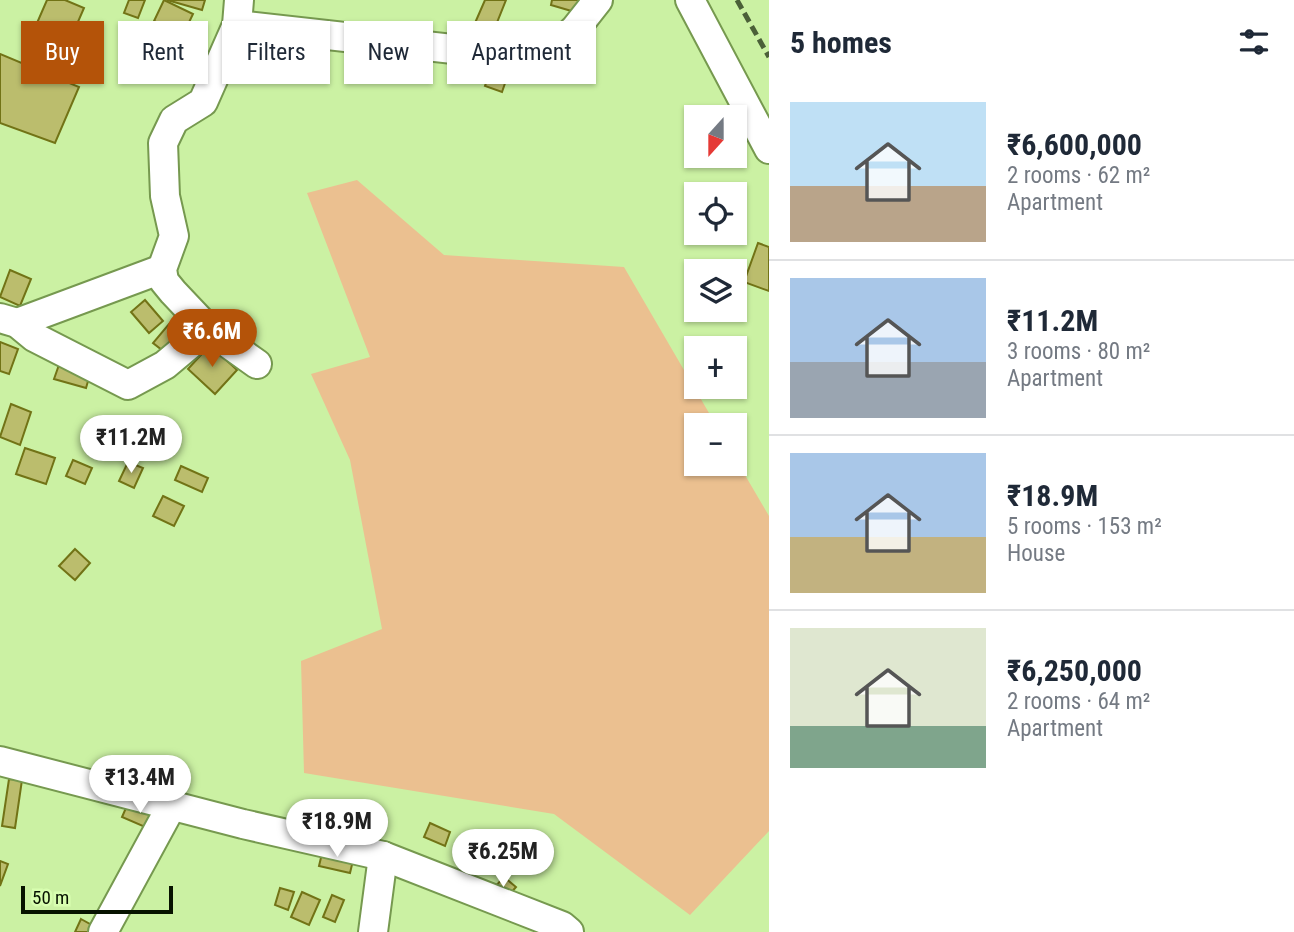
<!DOCTYPE html>
<meta charset="utf-8">
<style>
body{margin:0;font-family:"Roboto Condensed",sans-serif;background:#f2f2f3;color:#1f2937;height:100vh;display:flex;flex-direction:column;font-size:26px;white-space:nowrap}
*{box-sizing:border-box;margin:0}
p{font-size:23px;color:#747a83}
.icon{flex:none;width:38px;height:38px;fill:none;stroke:currentColor;stroke-width:2;stroke-linecap:round;stroke-linejoin:round}
.map{position:relative;flex:1;overflow:hidden}
.drawer{display:flex;flex-direction:column;background:#fff;width:525px}
.drawer>*{flex:none}
.guide{position:absolute;left:21px;top:21px;width:642px;height:63px;display:flex;gap:14px}
.needle{width:46px;rotate:201deg}
.fabs{position:absolute;left:684px;top:105px;display:grid;gap:14px}
.fabs a{display:grid;place-items:center;width:63px;height:63px;border-radius:0px;background:#fff;box-shadow:0 2px 5px #0004;font-size:35px}
.scale{position:absolute;left:21px;bottom:18px;width:152px;box-sizing:border-box;padding-left:7px;border:4px solid #071300;border-top:0;font-size:19px;line-height:24px;white-space:nowrap;color:#071300;-webkit-text-stroke:5px #d8feb0;paint-order:stroke}
.price{position:absolute;translate:-50% -60px;padding:0 16px;border-radius:24px;background:#fff;color:#222;font-size:23px;line-height:46px;filter:drop-shadow(0 2px 4px #0008)}
.price::after{content:'';position:absolute;left:50%;top:42px;width:21px;height:16px;margin-left:-10px;background:inherit;clip-path:polygon(0 0,100% 0,50% 100%)}
.price.selected{background:#b45309;color:#fff}
ul{padding:0;list-style:none}
li{display:flex;align-items:center;gap:21px;height:175px;padding:0 21px}
li+li{border-top:2px solid #e0e1e3}
li span{display:grid;place-items:center;flex:none;width:196px;height:140px;border-radius:0px;color:#555}
li>.icon{margin-inline-start:auto}
span .icon{width:84px;height:84px;fill:#fffc;stroke-width:1}
li b{font-size:30px}
h2{display:flex;justify-content:space-between;align-items:center;height:84px;padding:0 21px;font-size:30px}
.chip{padding:0 24px;border-radius:0px;background:#fff;box-shadow:0 2px 5px #0004;font-size:24px;line-height:63px}
.chip.selected{background:#b45309;color:#fff}
main{display:flex;flex:1;min-height:0}
.map>svg:first-child{display:block}
.green{fill:#ebc090}
.building{fill:#bbbd6d;stroke:#727316;stroke-width:2}
.lines{fill:none;stroke-linecap:round;stroke-linejoin:round}
.minor-casing{stroke:#76994f;stroke-width:32}
.minor{stroke:#fff;stroke-width:28}
.rail{stroke:#4b6038;stroke-width:5;stroke-dasharray:10 5;stroke-linecap:butt}
</style>
<main>
<div class="map">
<svg width="769" height="932" viewBox="0 0 769 932">
<rect width="100%" height="100%" fill="#cbf1a3"/>
<polygon class="green" points="357,180 444,255 624,267 716,425 696,425 696,464 735,464 735,458 769,516 769,831 690,915 554,814 304,773 301,661 382,629 350,460 311,374 370,357 307,193"/>
<g class="building">
<polygon points="47,0 65,0 84,8 71,38 37,23"/>
<polygon points="129,0 145,0 138,18 124,13"/>
<polygon points="164,0 193,14 183,35 154,21"/>
<polygon points="167,0 205,0 202,10"/>
<polygon points="485,0 506,0 494,30 475,23"/>
<polygon points="552,0 589,0 585,15 551,5"/>
<polygon points="0,54 79,87 55,143 0,123"/>
<polygon points="496,55 513,60 502,92 485,86"/>
<polygon points="758,243 769,247 769,291 744,282"/>
<polygon points="10,270 31,279 20,306 0,297"/>
<polygon points="145,300 163,321 149,333 131,312"/>
<polygon points="174,318 191,331 171,357 153,343"/>
<polygon points="0,342 18,349 9,374 0,371"/>
<polygon points="210,345 237,370 215,394 188,369"/>
<polygon points="60,362 91,371 86,388 54,379"/>
<polygon points="11,404 31,412 20,445 0,437"/>
<polygon points="25,448 55,458 46,484 16,474"/>
<polygon points="73,460 92,468 85,484 66,476"/>
<polygon points="128,462 143,468 134,488 119,481"/>
<polygon points="181,466 208,478 202,492 175,480"/>
<polygon points="163,496 184,506 174,526 153,516"/>
<polygon points="75,549 90,563 75,580 59,566"/>
<polygon points="9,779 22,780 15,828 2,826"/>
<polygon points="129,801 158,813 152,830 122,817"/>
<polygon points="430,823 450,832 445,846 424,837"/>
<polygon points="324,845 355,852 350,873 319,866"/>
<polygon points="0,861 8,864 0,886"/>
<polygon points="504,877 516,887 503,902 491,891"/>
<polygon points="280,888 294,892 288,910 275,905"/>
<polygon points="302,892 320,900 309,925 291,917"/>
<polygon points="332,895 344,900 335,922 323,917"/>
<polygon points="81,919 97,928 95,932 75,932"/>
</g>
<g class="lines">
<g class="minor-casing">
<g id="minor">
<polyline points="239,0 237,25 203,102 174,120 163,143 165,196 174,236 162,269 164,281 173,292 208,329 257,364"/>
<polyline points="690,0 769,149"/>
<polyline points="237,25 525,57 550,53 576,28 598,0"/>
<polyline points="0,318 17,323 34,337 128,385 165,365 208,329"/>
<polyline points="17,323 162,269"/>
<polyline points="0,761 243,824 383,856 562,926 569,932"/>
<polyline points="103,932 172,805"/>
<polyline points="373,932 383,856"/>
</g>
</g>
<use href="#minor" class="minor"/>
<polyline class="rail" points="737,0 769,57"/>
</g>
</svg>
<div class="fabs">
<a><svg class="needle" viewBox="-14 -14 28 28"><path d="M0-13l5 13h-10z" fill="#e53935"/><path d="M0 13l5-13h-10z" fill="#747a83"/></svg></a>
<a><svg class="icon" aria-label="locate" viewBox="0 0 24 24"><circle cx="12" cy="12" r="6"/><path d="M12 2v4M12 18v4M2 12h4M18 12h4"/></svg></a>
<a><svg class="icon" aria-label="layers" viewBox="0 0 24 24"><path d="M12 4l9 5-9 5-9-5zM3 14l9 5 9-5"/></svg></a>
<a>+</a>
<a>−</a>
</div>
<div class="scale">50 m</div>
<b class="price selected" style="left:212px;top:369px">₹6.6M</b>
<b class="price" style="left:131px;top:475px">₹11.2M</b>
<b class="price" style="left:140px;top:815px">₹13.4M</b>
<b class="price" style="left:337px;top:859px">₹18.9M</b>
<b class="price" style="left:503px;top:889px">₹6.25M</b>
<div class="guide">
<a class="chip selected">Buy</a>
<a class="chip">Rent</a>
<a class="chip">Filters</a>
<a class="chip">New</a>
<a class="chip">Apartment</a>
</div>
</div>
<section class="drawer">
<h2>5 homes<svg class="icon" aria-label="filters" viewBox="0 0 24 24"><path d="M4 7h16M4 17h16"/><circle cx="9" cy="7" r="2"/><circle cx="15" cy="17" r="2"/></svg></h2>
<ul>
<li><span style="background:linear-gradient(#bfe0f5 60%,#b9a48a 0)"><svg class="icon" aria-label="home" viewBox="0 0 24 24"><path d="M3 11l9-7 9 7M6 9v11h12V9"/></svg></span><div><b>₹6,600,000</b><p>2 rooms · 62 m²</p><p>Apartment</p></div></li>
<li><span style="background:linear-gradient(#a9c7e8 60%,#9aa5b1 0)"><svg class="icon" aria-label="home" viewBox="0 0 24 24"><path d="M3 11l9-7 9 7M6 9v11h12V9"/></svg></span><div><b>₹11.2M</b><p>3 rooms · 80 m²</p><p>Apartment</p></div></li>
<li><span style="background:linear-gradient(#a9c7e8 60%,#c2b280 0)"><svg class="icon" aria-label="home" viewBox="0 0 24 24"><path d="M3 11l9-7 9 7M6 9v11h12V9"/></svg></span><div><b>₹18.9M</b><p>5 rooms · 153 m²</p><p>House</p></div></li>
<li><span style="background:linear-gradient(#dfe7d0 70%,#7fa58c 0)"><svg class="icon" aria-label="home" viewBox="0 0 24 24"><path d="M3 11l9-7 9 7M6 9v11h12V9"/></svg></span><div><b>₹6,250,000</b><p>2 rooms · 64 m²</p><p>Apartment</p></div></li>
</ul>
</section>
</main>
